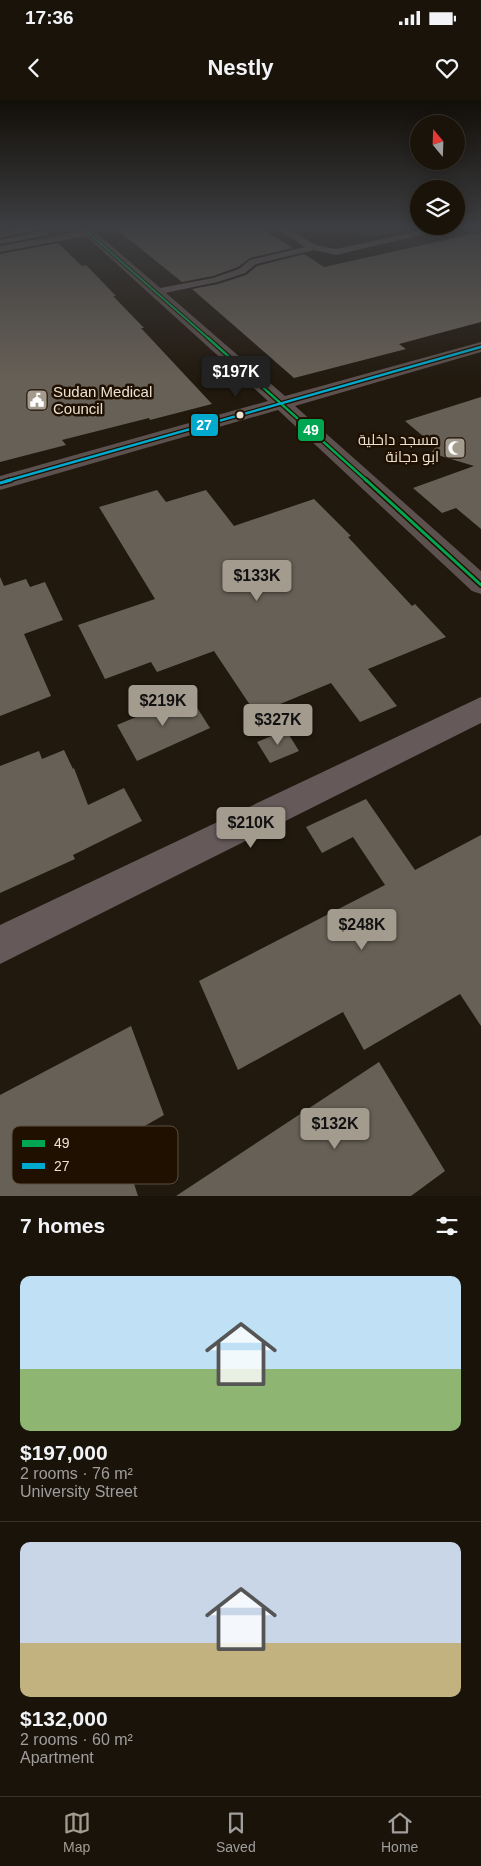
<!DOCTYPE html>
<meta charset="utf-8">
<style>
body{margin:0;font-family:Helvetica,Cairo,sans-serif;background:#262018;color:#f1f3f6;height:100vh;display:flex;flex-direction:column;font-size:19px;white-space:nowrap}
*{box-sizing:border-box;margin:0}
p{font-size:16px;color:#9f9e9c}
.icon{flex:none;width:28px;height:28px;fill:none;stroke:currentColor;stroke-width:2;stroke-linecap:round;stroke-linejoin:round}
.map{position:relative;height:1096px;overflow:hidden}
.details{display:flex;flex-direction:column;background:#19130a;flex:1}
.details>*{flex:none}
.needle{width:32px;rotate:341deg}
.tools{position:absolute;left:410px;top:15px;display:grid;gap:10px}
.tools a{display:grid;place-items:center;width:55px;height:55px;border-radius:50%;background:#19130a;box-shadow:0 2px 12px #0003,0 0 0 1px #37322b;font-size:25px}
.price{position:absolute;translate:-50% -42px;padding:0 11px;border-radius:5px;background:#a49b8f;color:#111;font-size:16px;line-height:32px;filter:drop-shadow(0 1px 2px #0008)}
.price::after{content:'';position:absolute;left:50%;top:30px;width:15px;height:11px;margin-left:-8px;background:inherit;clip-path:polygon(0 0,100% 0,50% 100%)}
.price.on{background:#222;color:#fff}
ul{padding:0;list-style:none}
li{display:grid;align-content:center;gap:10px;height:265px;padding:0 20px}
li+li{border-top:1px solid #37322b}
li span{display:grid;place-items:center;height:155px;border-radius:10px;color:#555}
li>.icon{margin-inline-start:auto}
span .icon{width:90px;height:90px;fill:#fffc;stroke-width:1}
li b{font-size:21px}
h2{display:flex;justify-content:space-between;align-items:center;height:60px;padding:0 20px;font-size:21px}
.status{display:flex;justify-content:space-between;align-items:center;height:35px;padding:0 25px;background:#19130a;direction:ltr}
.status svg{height:14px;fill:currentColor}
header{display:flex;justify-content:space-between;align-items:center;height:65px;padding:0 20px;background:#19130a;font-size:22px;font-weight:600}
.tab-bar{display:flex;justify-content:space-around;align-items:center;height:70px;border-top:1px solid #37322b;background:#19130a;font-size:14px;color:#9f9e9c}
.tab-bar a{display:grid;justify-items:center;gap:2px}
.tab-bar .on{color:#a49b8f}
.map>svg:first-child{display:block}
.green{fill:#2b3726}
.building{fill:#676056}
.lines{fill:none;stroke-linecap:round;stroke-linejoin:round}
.lane{fill:#65595a;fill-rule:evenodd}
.street{fill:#65595a;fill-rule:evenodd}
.secondary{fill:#5d514f;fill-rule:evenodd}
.bus-1-far2-casing{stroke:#1f1000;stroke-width:4}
.bus-1-far1-casing{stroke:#1f1000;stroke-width:5}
.bus-1-casing{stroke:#1f1000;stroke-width:6}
.bus-2-far1-casing{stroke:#1f1000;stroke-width:5}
.bus-2-casing{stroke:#1f1000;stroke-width:6}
.bus-1-far2{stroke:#00a651;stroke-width:2}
.bus-1-far1{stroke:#00a651;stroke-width:2.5}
.bus-1{stroke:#00a651;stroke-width:3}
.bus-2-far1{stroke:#00a9ce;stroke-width:2.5}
.bus-2{stroke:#00a9ce;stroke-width:3}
.bus-dot{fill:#ebe1d4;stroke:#1f1000;stroke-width:2}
.labels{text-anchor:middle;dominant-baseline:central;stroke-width:5;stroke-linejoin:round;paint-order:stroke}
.far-poi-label{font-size:15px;fill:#ebe1d4;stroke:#1f1000;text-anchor:start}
.key{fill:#1f1000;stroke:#5c4f40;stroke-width:1}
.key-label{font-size:14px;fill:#ebe1d4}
.line-badge{stroke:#1f1000;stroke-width:2}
.badge-label{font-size:14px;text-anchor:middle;font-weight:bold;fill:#fff}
</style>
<div class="status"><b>17:36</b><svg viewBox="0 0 49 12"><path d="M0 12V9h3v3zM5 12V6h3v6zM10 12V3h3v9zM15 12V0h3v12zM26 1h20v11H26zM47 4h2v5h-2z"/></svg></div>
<header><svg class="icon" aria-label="back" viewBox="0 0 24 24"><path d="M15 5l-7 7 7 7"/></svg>Nestly<svg class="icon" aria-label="heart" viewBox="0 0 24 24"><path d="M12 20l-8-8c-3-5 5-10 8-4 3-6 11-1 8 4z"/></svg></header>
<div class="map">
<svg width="481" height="1096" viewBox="0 0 481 1096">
<rect width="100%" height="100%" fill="#21190e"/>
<polygon class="green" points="349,128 413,128 367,138"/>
<g class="building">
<polygon points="115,128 261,128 293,148 250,158 238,167 213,176 182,182"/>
<polygon points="45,130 50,135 0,144 0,140"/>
<polygon points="481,132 481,222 399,244 406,249 294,278 192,189 218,184 246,175 257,166 304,154 324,167"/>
<polygon points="58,143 82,166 86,165 116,196 113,196 144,228 141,228 212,304 150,320 149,318 62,340 66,345 0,362 0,154"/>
<polygon points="481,297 481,429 456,408 442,413 413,388 474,366 431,353 436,347 405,321"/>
<polygon points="157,390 166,402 206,390 234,426 314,399 351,436 348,437 412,506 415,504 446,537 368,569 397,606 360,622 331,583 256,614 214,551 157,572 151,562 105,579 78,525 155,499 99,407"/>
<polygon points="0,477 4,486 26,479 30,487 45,482 63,520 24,534 51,596 0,616"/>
<polygon points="189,595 210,628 137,661 117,625"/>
<polygon points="286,630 299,651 270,663 257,642"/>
<polygon points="64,650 73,669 74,668 88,705 124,688 142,721 73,755 75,759 0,793 0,666 39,651 42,659"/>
<polygon points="366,699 415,770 481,735 481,926 460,894 364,950 343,912 238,970 199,881 385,785 353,737 322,753 306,727"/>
<polygon points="131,926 164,1015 120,1040 138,1096 0,1096 0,995"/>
<polygon points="379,962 445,1071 411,1096 176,1096"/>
</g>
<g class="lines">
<g class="lane">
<polygon points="25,128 45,128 0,138 0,132"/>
<polygon points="276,128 286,128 316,145 336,149 433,128 450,128 336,155 314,150 256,164 245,173 218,182 155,195 150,192 155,189 213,178 239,169 250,160 305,147"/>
<polygon points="88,130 92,133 91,135 0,152 0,146"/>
</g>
<polygon class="street" points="481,597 481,623 0,864 0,825"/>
<polygon class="secondary" points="77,128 91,128 285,296 481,242 481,252 295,306 481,471 481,494 472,491 278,310 0,390 0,376 268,301"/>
<g class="bus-1-far2-casing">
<polyline id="bus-1-far2" points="83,128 209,239"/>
</g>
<g class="bus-1-far1-casing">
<polyline id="bus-1-far1" points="208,238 367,381"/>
</g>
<g class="bus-1-casing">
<polyline id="bus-1" points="366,380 481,485"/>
</g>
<g class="bus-2-far1-casing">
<polyline id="bus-2-far1" points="6,381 481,247"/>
</g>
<g class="bus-2-casing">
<polyline id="bus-2" points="0,383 11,380"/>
</g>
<use href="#bus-1-far2" class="bus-1-far2"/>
<use href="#bus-1-far1" class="bus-1-far1"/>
<use href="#bus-1" class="bus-1"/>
<use href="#bus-2-far1" class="bus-2-far1"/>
<use href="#bus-2" class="bus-2"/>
</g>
<linearGradient id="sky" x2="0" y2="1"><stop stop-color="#120e08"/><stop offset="0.45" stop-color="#3d3e41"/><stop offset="1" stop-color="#3d3e41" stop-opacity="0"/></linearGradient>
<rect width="481" height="282" fill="url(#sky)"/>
<defs>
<g id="civic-square" transform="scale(1.125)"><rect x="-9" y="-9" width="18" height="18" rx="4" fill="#a49b8f" stroke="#1f1000"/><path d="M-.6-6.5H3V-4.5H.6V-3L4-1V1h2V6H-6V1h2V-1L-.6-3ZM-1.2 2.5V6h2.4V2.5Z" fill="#fff"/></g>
<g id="mosque-square" transform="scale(1.125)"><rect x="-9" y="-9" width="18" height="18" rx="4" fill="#a49b8f" stroke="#1f1000"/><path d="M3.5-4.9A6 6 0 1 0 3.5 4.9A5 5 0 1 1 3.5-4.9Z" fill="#fff"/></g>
</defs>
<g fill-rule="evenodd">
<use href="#civic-square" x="37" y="300"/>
<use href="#mosque-square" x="455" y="348"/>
</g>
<circle class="bus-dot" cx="240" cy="315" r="4.5"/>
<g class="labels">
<g class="far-poi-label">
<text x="53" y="291">Sudan Medical<tspan x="53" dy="17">Council</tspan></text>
<text x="439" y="339" text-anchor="end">مسجد داخلية<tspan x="439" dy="17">ابو دجانة</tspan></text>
</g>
</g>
<rect x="12" y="1026" width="166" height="58" rx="8" class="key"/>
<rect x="22" y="1040" width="23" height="7" fill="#00a651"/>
<rect x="22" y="1063" width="23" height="6" fill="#00a9ce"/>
<g class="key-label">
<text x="54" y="1048">49</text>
<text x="54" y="1071">27</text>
</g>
<g class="line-badge">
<rect x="190" y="313" width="29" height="24" rx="5" fill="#00a9ce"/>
<rect x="297" y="318" width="28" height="24" rx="5" fill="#00a651"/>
</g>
<g class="badge-label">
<text x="204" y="330">27</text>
<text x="311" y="335">49</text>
</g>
</svg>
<div class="tools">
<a><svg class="needle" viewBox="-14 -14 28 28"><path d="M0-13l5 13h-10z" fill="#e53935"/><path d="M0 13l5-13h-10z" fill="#9f9e9c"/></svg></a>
<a><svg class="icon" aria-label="layers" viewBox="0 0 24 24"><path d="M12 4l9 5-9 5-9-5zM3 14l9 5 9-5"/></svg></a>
</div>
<b class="price on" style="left:236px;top:298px">$197K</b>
<b class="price" style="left:257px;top:502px">$133K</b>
<b class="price" style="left:163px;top:627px">$219K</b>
<b class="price" style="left:278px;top:646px">$327K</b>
<b class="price" style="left:251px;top:749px">$210K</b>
<b class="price" style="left:362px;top:851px">$248K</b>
<b class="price" style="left:335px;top:1050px">$132K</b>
</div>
<section class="details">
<h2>7 homes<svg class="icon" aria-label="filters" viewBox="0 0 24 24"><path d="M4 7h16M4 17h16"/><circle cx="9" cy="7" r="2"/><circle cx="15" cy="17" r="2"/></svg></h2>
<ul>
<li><span style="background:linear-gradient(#bfe0f5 60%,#8fb573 0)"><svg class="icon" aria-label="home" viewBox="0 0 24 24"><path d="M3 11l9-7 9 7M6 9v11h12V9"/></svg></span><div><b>$197,000</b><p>2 rooms · 76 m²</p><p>University Street</p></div></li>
<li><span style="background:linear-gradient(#c9d6e8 65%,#c2b280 0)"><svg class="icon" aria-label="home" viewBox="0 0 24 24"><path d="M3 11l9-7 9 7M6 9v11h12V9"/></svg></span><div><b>$132,000</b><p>2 rooms · 60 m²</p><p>Apartment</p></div></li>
</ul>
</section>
<nav class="tab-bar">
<a class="on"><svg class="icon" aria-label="map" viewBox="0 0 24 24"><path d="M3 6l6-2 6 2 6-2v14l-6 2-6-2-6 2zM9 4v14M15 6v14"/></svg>Map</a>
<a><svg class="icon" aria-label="saved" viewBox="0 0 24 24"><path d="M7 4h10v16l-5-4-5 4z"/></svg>Saved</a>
<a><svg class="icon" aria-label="home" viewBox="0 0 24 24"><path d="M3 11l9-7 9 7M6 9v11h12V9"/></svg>Home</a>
</nav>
